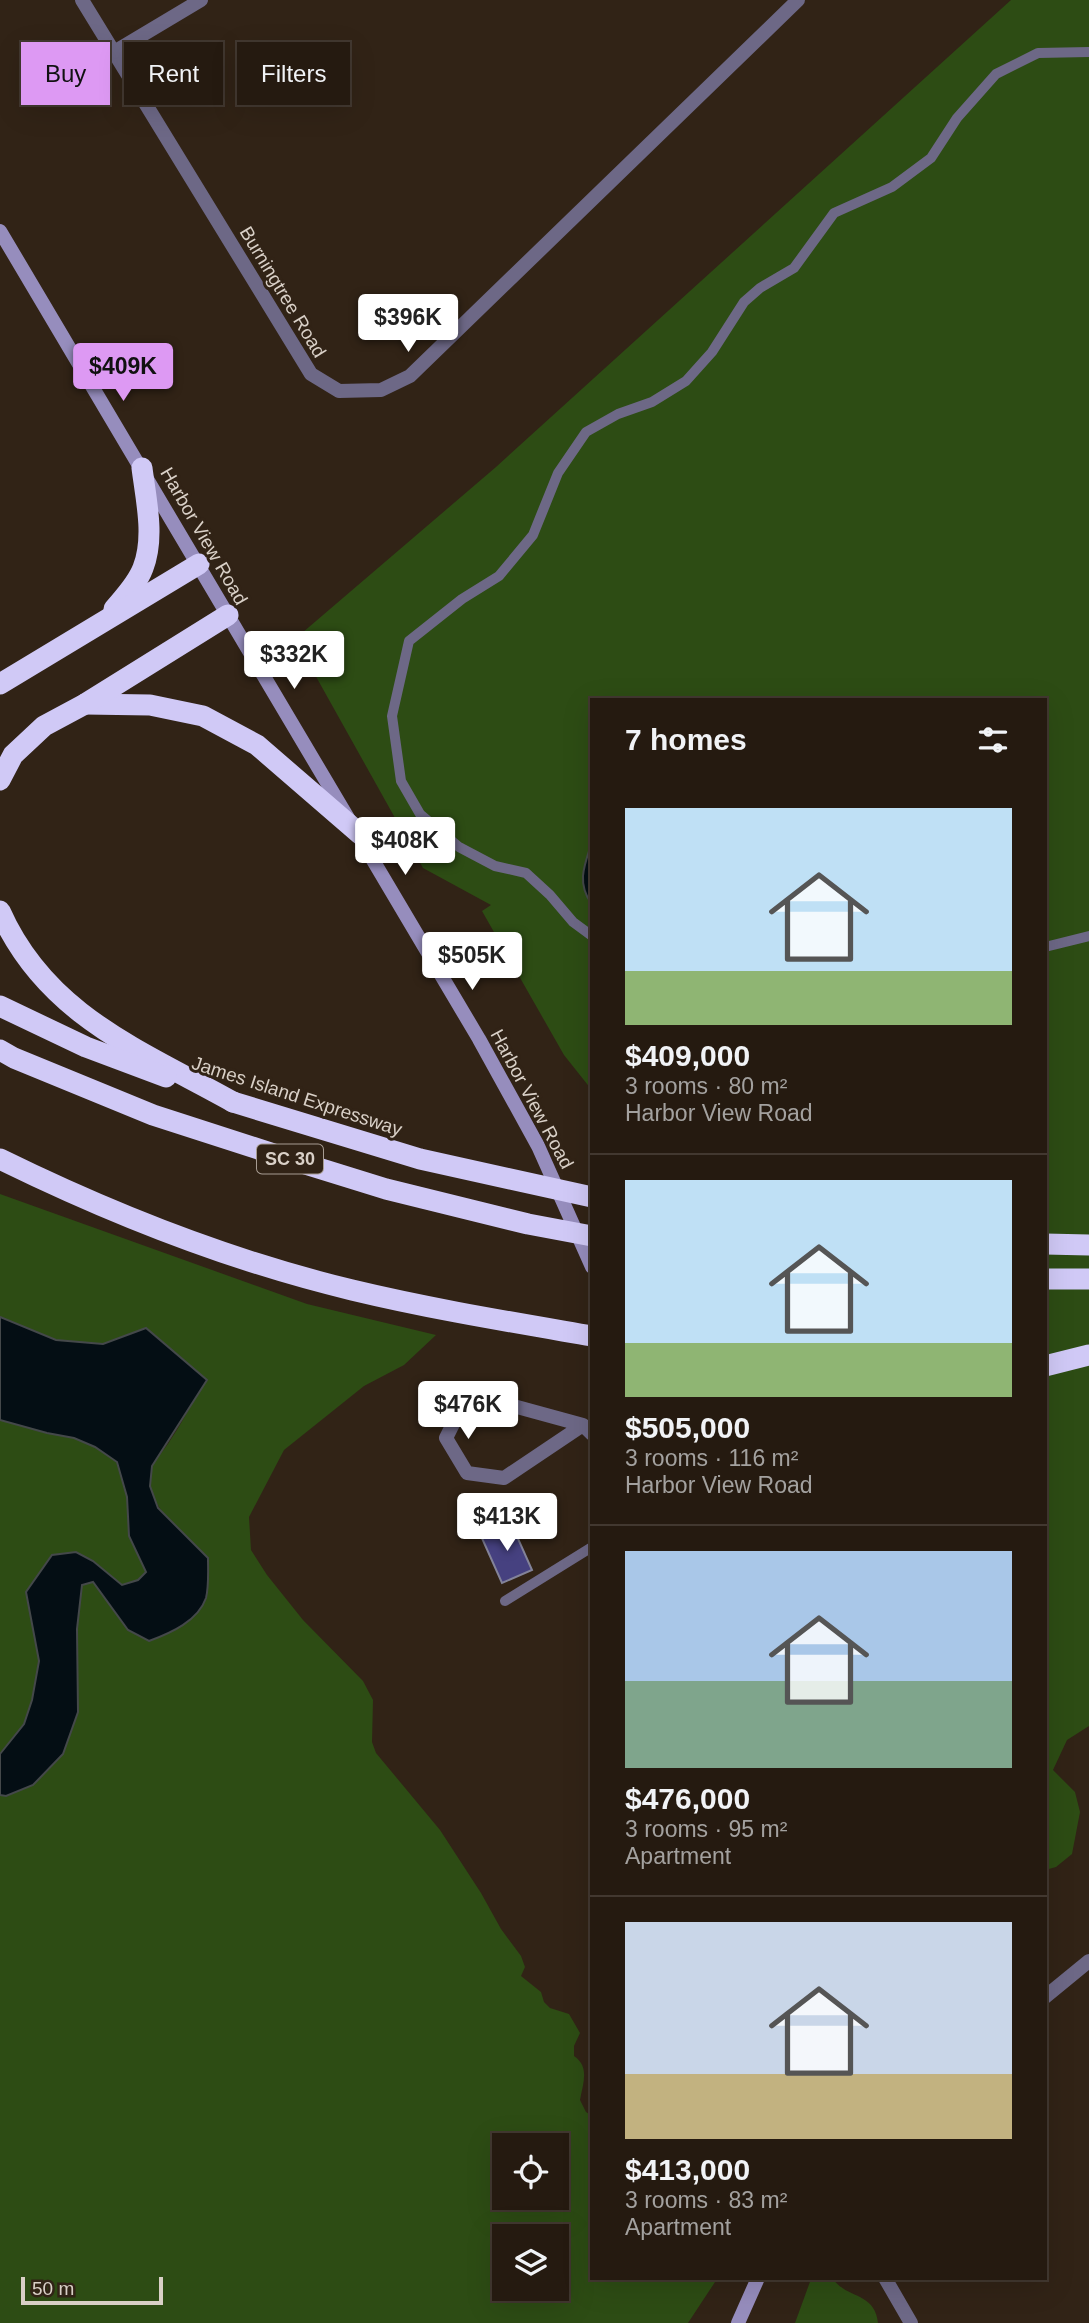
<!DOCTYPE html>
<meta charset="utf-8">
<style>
body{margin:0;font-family:Arial,sans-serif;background:#2d2319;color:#f1f3f6;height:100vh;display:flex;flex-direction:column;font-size:26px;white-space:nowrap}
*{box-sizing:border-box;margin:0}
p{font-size:23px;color:#a3a19f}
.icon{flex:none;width:38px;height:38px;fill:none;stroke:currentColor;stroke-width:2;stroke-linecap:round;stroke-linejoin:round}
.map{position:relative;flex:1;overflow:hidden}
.drawer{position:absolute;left:590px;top:698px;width:457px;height:1582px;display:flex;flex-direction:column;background:#251a10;border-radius:0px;box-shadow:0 7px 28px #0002,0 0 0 2px #423830}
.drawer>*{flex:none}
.banner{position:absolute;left:21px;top:42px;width:464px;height:63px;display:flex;gap:14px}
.controls{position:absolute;left:492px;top:2133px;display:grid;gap:14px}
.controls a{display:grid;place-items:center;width:77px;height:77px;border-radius:0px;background:#251a10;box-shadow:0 7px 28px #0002,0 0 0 2px #423830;font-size:35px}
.scale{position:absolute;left:21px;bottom:18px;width:142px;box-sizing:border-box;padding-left:7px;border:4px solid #d9d0c7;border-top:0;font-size:19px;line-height:24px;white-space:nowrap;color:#d9d0c7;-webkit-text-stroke:5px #312316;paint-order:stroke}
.price{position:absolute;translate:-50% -60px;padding:0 16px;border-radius:7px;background:#fff;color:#222;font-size:23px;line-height:46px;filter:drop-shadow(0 2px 4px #0008)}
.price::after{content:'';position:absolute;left:50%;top:42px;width:21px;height:16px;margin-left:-10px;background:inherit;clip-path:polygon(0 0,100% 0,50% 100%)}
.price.active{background:#dd99f3;color:#111}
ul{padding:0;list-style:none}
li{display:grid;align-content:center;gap:14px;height:371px;padding:0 35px}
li+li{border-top:2px solid #423830}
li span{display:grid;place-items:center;height:217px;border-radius:0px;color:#555}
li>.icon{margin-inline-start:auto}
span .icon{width:126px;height:126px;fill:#fffc;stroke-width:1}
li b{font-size:30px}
h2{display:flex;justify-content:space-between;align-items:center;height:84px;padding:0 35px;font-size:30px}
.pill{padding:0 24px;border-radius:0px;background:#251a10;box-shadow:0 7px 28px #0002,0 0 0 2px #423830;font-size:24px;line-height:63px}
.pill.active{background:#dd99f3;color:#111}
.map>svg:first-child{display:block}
.green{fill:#2d4c14;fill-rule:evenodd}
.water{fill:#040e14;stroke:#44484a;stroke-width:2}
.building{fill:#464180;stroke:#838399;stroke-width:2}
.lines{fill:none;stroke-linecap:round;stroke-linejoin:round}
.service{stroke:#6d6886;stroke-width:10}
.minor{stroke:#6d6886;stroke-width:14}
.secondary{stroke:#968dbd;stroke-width:14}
.motorway{stroke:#d0c9f6;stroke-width:21}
.motorway-bridge{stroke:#d0c9f6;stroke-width:21}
.labels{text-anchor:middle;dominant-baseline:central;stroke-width:6;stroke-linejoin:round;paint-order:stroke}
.shield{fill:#312316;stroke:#a79c92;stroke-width:2}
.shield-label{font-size:18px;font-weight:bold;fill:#d9d0c7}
.street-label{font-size:19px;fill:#d9d0c7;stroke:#312316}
</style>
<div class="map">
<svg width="1089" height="2323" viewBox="0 0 1089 2323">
<rect width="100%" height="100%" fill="#312316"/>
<g class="green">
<polygon points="1011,0 1089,0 1089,1726 1067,1740 1053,1770 1075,1792 1080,1812 1072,1854 1056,1867 1045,1870 1045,700 592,700 591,1089 564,1055 482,911 491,905 423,868 295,639 496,467"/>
<path d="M 0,1194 L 307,1304 L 436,1335 L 404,1365 L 364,1386 L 284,1450 L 249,1517 L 251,1550 L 267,1575 L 303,1620 L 363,1681 L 373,1700 L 372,1742 L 376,1753 L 440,1830 L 481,1893 L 501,1929 L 521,1956 L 525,1967 L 521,1976 L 541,1992 L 544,2002 L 550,2008 L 569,2014 L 580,2033 L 574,2046 L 574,2056 C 590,2067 583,2083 580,2100 L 586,2112 L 591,2115 L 592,2278 L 717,2279 L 688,2323 L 0,2323 L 0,1795 L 6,1796 L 33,1785 L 63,1754 L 78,1712 L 77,1629 L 81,1585 L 93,1581 L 128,1630 L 174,1527 C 160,1510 141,1486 154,1463 C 160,1454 167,1446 173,1436 C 185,1418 194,1398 207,1380 L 146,1328 L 103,1344 L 56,1340 L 0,1317 ZM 504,2146 L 556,2146 L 556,2198 L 504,2198 ZM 504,2236 L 556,2236 L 556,2289 L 504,2289 Z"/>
<path d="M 0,1420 L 47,1433 L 74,1438 L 95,1447 L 118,1462 L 127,1497 L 129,1536 L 146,1572 L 138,1580 L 122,1585 L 93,1561 L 26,1592 C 30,1613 39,1641 38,1662 C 37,1693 26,1735 0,1754 Z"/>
<path d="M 811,2279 L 833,2279 C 847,2299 875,2292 878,2323 L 795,2323 Z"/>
</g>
<g class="water">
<path d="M 591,845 L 592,903 L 591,903 C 577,883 584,866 591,845 Z"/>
<path d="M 0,1317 L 56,1340 L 103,1344 L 146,1328 L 207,1380 L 152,1466 L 150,1486 L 158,1508 L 208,1558 C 208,1570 209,1586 206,1598 C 198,1621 171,1633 149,1641 L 128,1630 L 93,1582 L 82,1585 L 77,1629 L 78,1712 L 63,1754 L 33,1785 L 6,1796 L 0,1795 L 0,1754 L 24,1724 L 32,1700 L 39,1661 L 26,1592 L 52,1555 L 76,1552 L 93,1561 L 122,1585 L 138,1580 L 146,1572 L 129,1536 L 127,1497 L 117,1462 L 95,1447 L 74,1438 L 47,1433 L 0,1420 Z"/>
</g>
<polygon class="building" points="511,1523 532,1570 502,1583 481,1536"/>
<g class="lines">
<g class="service">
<polyline points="592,936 573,922 550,895 526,873 495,866 459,847 420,814 401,781 392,716 409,641 462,599 499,576 533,535 558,473 586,432 618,414 652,402 686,381 712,352 744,302 760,288 794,268 834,213 892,187 931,158 957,118 996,74 1038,53 1089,52"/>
<polyline points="1045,947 1089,936"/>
<polyline points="505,1601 592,1547"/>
</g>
<g class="minor">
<polyline points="82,0 311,374 339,391 381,390 410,376 798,0"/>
<polyline points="114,52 201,0"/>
<polyline points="583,1425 504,1478 467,1473 446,1438 460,1410 492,1400 583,1425 592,1434"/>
<polyline points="1045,1997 1089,1961"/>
<polyline points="885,2278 911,2323"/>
</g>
<g class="secondary">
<polyline points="0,231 479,1039 538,1146 592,1267"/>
<polyline points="738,2323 758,2278"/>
</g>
<g class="motorway">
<path d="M 114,609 C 124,597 137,584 143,568 C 155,537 146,500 142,468"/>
<polyline points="0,684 199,564"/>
<polyline points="85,704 150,705 203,716 257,745 360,834"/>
<polyline points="0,780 13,755 44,726 85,704 228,615"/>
<path d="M 0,911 C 46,1015 140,1050 233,1102"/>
<polyline points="0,1006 86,1047 166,1077"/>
<path d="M 0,1159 C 112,1214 231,1261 352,1290 C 431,1309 511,1322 592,1336"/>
<polyline points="1045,1244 1089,1245"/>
<polyline points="1045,1279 1089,1279"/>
<polyline points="1045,1366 1089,1355"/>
</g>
<g class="motorway-bridge">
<polyline points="0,1050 14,1058 153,1115 286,1158 386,1189 528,1224 592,1236"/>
<polyline points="233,1102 420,1159 592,1197"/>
</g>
</g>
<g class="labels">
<rect class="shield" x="257" y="1144.5" width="66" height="29" rx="5"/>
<g class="shield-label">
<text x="290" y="1159">SC 30</text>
</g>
<g class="street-label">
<text transform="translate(283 292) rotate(59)">Burningtree Road</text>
<text transform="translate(204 536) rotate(60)">Harbor View Road</text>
<text transform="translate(297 1096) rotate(18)">James Island Expressway</text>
<text transform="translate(532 1099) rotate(62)">Harbor View Road</text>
</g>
</g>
</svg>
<div class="controls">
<a><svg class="icon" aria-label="locate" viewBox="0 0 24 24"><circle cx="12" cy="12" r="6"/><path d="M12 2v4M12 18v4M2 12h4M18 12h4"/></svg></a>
<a><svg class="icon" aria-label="layers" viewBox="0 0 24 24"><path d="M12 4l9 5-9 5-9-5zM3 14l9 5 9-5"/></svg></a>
</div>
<div class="scale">50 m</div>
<b class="price" style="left:408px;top:354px">$396K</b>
<b class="price active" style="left:123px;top:403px">$409K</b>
<b class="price" style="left:294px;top:691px">$332K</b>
<b class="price" style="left:405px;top:877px">$408K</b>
<b class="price" style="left:472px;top:992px">$505K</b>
<b class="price" style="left:468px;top:1441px">$476K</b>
<b class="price" style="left:507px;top:1553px">$413K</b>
<div class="banner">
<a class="pill active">Buy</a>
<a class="pill">Rent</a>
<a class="pill">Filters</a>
</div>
<section class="drawer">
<h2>7 homes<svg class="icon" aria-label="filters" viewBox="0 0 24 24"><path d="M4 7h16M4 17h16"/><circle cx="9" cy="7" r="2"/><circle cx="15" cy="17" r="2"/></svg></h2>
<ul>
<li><span style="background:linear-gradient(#bfe0f5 75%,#8fb573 0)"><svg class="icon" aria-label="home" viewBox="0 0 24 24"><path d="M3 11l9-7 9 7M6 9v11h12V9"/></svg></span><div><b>$409,000</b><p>3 rooms · 80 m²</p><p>Harbor View Road</p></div></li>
<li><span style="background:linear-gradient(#bfe0f5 75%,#8fb573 0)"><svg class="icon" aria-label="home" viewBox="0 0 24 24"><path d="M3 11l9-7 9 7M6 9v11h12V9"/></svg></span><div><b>$505,000</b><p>3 rooms · 116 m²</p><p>Harbor View Road</p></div></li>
<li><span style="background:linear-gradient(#a9c7e8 60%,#7fa58c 0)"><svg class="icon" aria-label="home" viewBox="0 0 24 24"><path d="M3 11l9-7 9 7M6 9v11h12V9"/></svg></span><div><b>$476,000</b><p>3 rooms · 95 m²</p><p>Apartment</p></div></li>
<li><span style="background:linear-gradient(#c9d6e8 70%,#c2b280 0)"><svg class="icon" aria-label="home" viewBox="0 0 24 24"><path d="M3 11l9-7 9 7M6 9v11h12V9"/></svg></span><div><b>$413,000</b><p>3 rooms · 83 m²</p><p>Apartment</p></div></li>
</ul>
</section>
</div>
